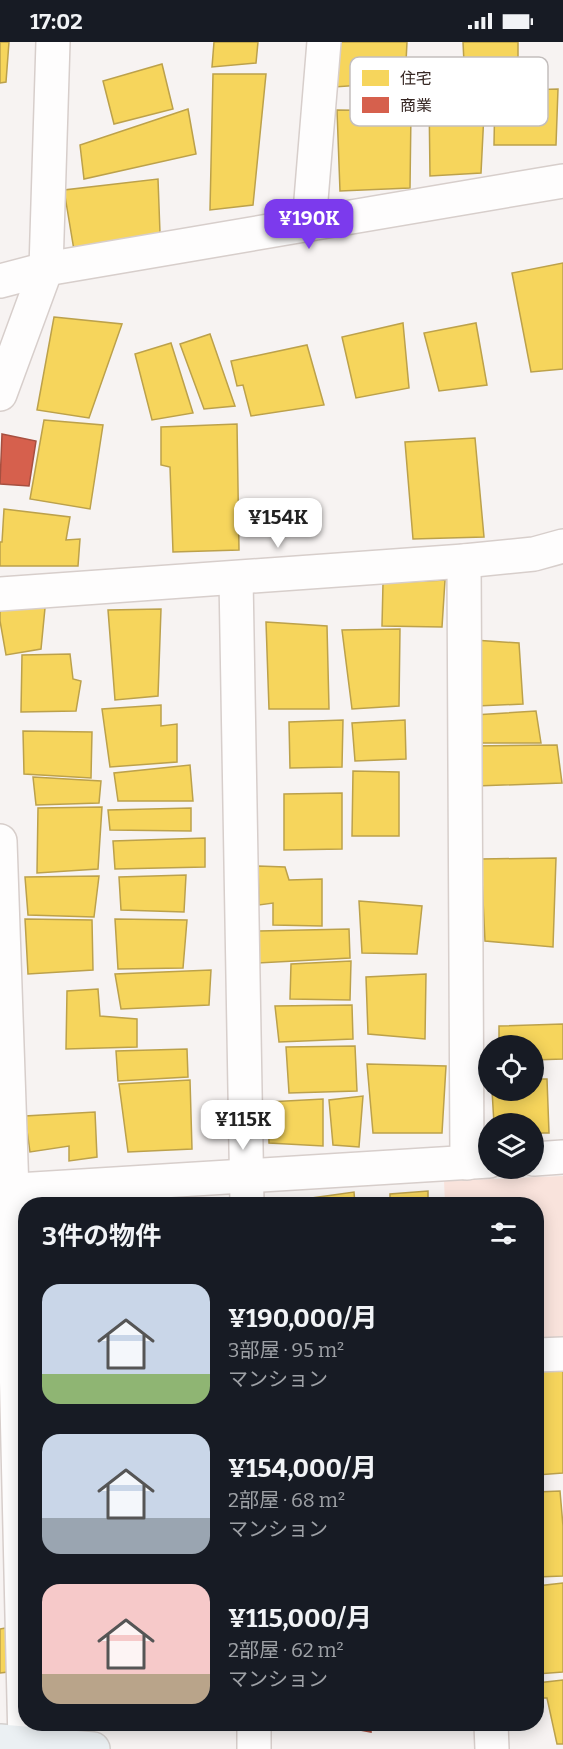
<!DOCTYPE html>
<html lang="ja">
<meta charset="utf-8">
<style>
body{margin:0;font-family:Bitter,"Noto Sans JP",serif;background:#20242c;color:#f1f3f6;height:100vh;display:flex;flex-direction:column;font-size:22px;white-space:nowrap}
*{box-sizing:border-box;margin:0}
p{font-size:20px;color:#9ea1a6}
.icon{flex:none;width:33px;height:33px;fill:none;stroke:currentColor;stroke-width:2;stroke-linecap:round;stroke-linejoin:round}
.map{position:relative;flex:1;overflow:hidden}
.drawer{position:absolute;left:18px;top:1155px;width:526px;height:534px;display:flex;flex-direction:column;background:#171b24;border-radius:24px;box-shadow:0 3px 15px #0003}
.drawer>*{flex:none}
.buttons{position:absolute;left:478px;top:993px;display:grid;gap:12px}
.buttons a{display:grid;place-items:center;width:66px;height:66px;border-radius:50%;background:#171b24;box-shadow:0 3px 15px #0003;font-size:30px}
.price{position:absolute;translate:-50% -51px;padding:0 14px;border-radius:12px;background:#fff;color:#222;font-size:20px;line-height:39px;filter:drop-shadow(0 2px 3px #0008)}
.price::after{content:'';position:absolute;left:50%;top:36px;width:18px;height:14px;margin-left:-9px;background:inherit;clip-path:polygon(0 0,100% 0,50% 100%)}
.price.active{background:#7c3aed;color:#fff}
ul{padding:0;list-style:none}
li{display:flex;align-items:center;gap:18px;height:150px;padding:0 24px}
li span{display:grid;place-items:center;flex:none;width:168px;height:120px;border-radius:18px;color:#555}
li>.icon{margin-inline-start:auto}
span .icon{width:72px;height:72px;fill:#fffc;stroke-width:1}
li b{font-size:26px}
h2{display:flex;justify-content:space-between;align-items:center;height:72px;padding:0 24px;font-size:26px}
.status{display:flex;justify-content:space-between;align-items:center;height:42px;padding:0 30px;background:#171b24;direction:ltr}
.status svg{height:16px;fill:currentColor}
.map>svg:first-child{display:block}
.green{fill:#f9e3dc}
.homes{fill:#f6d55c;stroke:#bca14b;stroke-width:1.5}
.shops{fill:#d6604d;stroke:#a64f40;stroke-width:1.5}
.lines{fill:none;stroke-linecap:round;stroke-linejoin:round}
.minor-casing{stroke:#d7cecb;stroke-width:36}
.major-casing{stroke:#d4d0ce;stroke-width:36}
.minor{stroke:#fefdfd;stroke-width:33}
.major{stroke:#ebf0f3;stroke-width:33}
.key{fill:#fff;stroke:#c3bebd;stroke-width:1.5}
.key-label{font-size:16px;fill:#362723}
</style>
<div class="status"><b>17:02</b><svg viewBox="0 0 49 12"><path d="M0 12V9h3v3zM5 12V6h3v6zM10 12V3h3v9zM15 12V0h3v12zM26 1h20v11H26zM47 4h2v5h-2z"/></svg></div>
<div class="map">
<svg width="563" height="1707" viewBox="0 0 563 1707">
<rect width="100%" height="100%" fill="#f7f3f2"/>
<polygon class="green" points="563,1134 563,1296 537,1297 537,1162 445,1162 444,1139"/>
<g class="homes">
<polygon points="0,0 9,0 6,40 0,41"/>
<polygon points="214,0 258,0 256,21 212,25"/>
<polygon points="336,0 407,0 405,40 334,45"/>
<polygon points="463,0 518,0 518,41 465,42"/>
<polygon points="162,22 173,67 114,82 103,39"/>
<polygon points="213,32 266,32 253,163 210,168"/>
<polygon points="558,47 556,103 494,103 495,49"/>
<polygon points="485,51 481,131 430,134 429,53"/>
<polygon points="188,67 196,112 84,137 80,103"/>
<polygon points="337,68 411,69 410,146 340,149"/>
<polygon points="158,137 160,191 74,208 64,148"/>
<polygon points="563,221 563,327 531,330 512,231"/>
<polygon points="54,275 122,282 89,376 37,368"/>
<polygon points="403,281 409,346 356,356 342,295"/>
<polygon points="476,281 487,343 439,349 424,291"/>
<polygon points="210,292 235,364 204,367 180,302"/>
<polygon points="171,301 193,371 152,378 135,312"/>
<polygon points="307,303 324,363 251,374 243,343 237,344 231,319"/>
<polygon points="44,378 103,383 90,467 30,457"/>
<polygon points="237,382 239,508 173,510 170,425 161,423 161,385"/>
<polygon points="475,396 484,495 413,497 405,400"/>
<polygon points="4,467 70,475 66,498 80,497 78,524 0,524 0,500 2,500"/>
<polygon points="445,538 442,585 382,584 383,541"/>
<polygon points="0,566 45,566 41,607 6,613 0,579"/>
<polygon points="161,567 158,654 115,658 108,568"/>
<polygon points="266,580 327,584 329,667 269,667"/>
<polygon points="400,587 399,664 352,667 342,588"/>
<polygon points="474,598 519,601 523,662 477,664"/>
<polygon points="70,612 73,637 81,639 76,669 21,670 22,613"/>
<polygon points="161,663 161,684 177,682 177,720 110,725 102,667"/>
<polygon points="536,669 541,701 474,701 474,673"/>
<polygon points="343,678 342,725 290,726 289,680"/>
<polygon points="405,678 406,717 355,719 352,681"/>
<polygon points="23,689 92,690 91,736 24,732"/>
<polygon points="557,703 562,741 476,744 473,704"/>
<polygon points="190,723 193,759 118,759 114,731"/>
<polygon points="353,729 399,730 399,794 352,794"/>
<polygon points="33,735 101,739 99,761 36,763"/>
<polygon points="342,751 342,807 284,808 284,752"/>
<polygon points="102,765 98,827 37,831 38,766"/>
<polygon points="191,766 191,789 110,788 108,768"/>
<polygon points="205,796 205,825 115,827 113,799"/>
<polygon points="556,816 553,905 485,899 481,817"/>
<polygon points="258,824 285,825 289,838 322,837 322,884 273,883 273,861 259,863"/>
<polygon points="186,833 184,870 121,868 119,835"/>
<polygon points="99,834 94,875 28,873 25,835"/>
<polygon points="359,859 422,864 417,912 362,911"/>
<polygon points="25,877 92,878 93,928 28,932"/>
<polygon points="115,877 187,878 183,926 118,927"/>
<polygon points="349,887 350,916 258,921 259,889"/>
<polygon points="351,919 350,958 290,957 291,922"/>
<polygon points="211,928 209,963 121,967 115,932"/>
<polygon points="426,932 425,997 368,992 366,935"/>
<polygon points="98,947 100,974 137,977 137,1005 66,1007 67,949"/>
<polygon points="352,963 353,997 279,1000 275,964"/>
<polygon points="563,982 563,1017 534,1018 534,1004 499,1004 499,984"/>
<polygon points="355,1004 357,1049 289,1051 286,1005"/>
<polygon points="187,1007 188,1035 118,1039 116,1009"/>
<polygon points="367,1022 446,1024 442,1091 373,1091"/>
<polygon points="534,1037 547,1037 549,1091 534,1091 534,1082 494,1082 492,1048 534,1048"/>
<polygon points="190,1038 192,1107 128,1110 119,1042"/>
<polygon points="363,1054 359,1105 333,1103 329,1058"/>
<polygon points="323,1057 323,1104 269,1101 268,1060"/>
<polygon points="95,1070 97,1115 69,1119 69,1104 30,1110 25,1074"/>
<polygon points="428,1149 428,1162 390,1162 390,1152"/>
<polygon points="354,1150 355,1162 312,1162 312,1156"/>
<polygon points="186,1157 186,1162 132,1162 132,1159"/>
<polygon points="563,1326 563,1431 537,1433 537,1327"/>
<polygon points="560,1449 563,1484 563,1534 537,1535 537,1450"/>
<polygon points="563,1541 563,1630 537,1632 537,1544"/>
<polygon points="11,1585 8,1630 0,1631 0,1587"/>
<polygon points="563,1638 563,1702 557,1702 547,1656 537,1656 537,1641"/>
<polygon points="380,1682 447,1682 448,1686"/>
</g>
<g class="shops">
<polygon points="2,392 36,399 29,444 0,442"/>
<polygon points="328,1682 371,1682 371,1690"/>
</g>
<g class="lines">
<g class="minor-casing">
<g id="minor">
<polyline points="309,182 324,0"/>
<polyline points="0,239 46,227 563,139"/>
<polyline points="0,352 46,227 53,0"/>
<polyline points="464,519 467,1121"/>
<polyline points="236,536 247,1162"/>
<polyline points="0,552 464,519 534,512 563,504"/>
<polyline points="0,799 12,1149 25,1700"/>
<polyline points="534,1117 563,1115"/>
<polyline points="0,1149 489,1119"/>
<polyline points="537,1313 563,1312"/>
<polyline points="254,1682 254,1707"/>
<polyline points="491,1682 492,1707"/>
</g>
</g>
<g class="major-casing">
<polyline id="major" points="0,1699 93,1707"/>
</g>
<use href="#minor" class="minor"/>
<use href="#major" class="major"/>
</g>
<rect x="350" y="15" width="198" height="69" rx="9" class="key"/>
<rect x="362" y="28" width="27" height="16" fill="#f6d55c"/>
<rect x="362" y="55" width="27" height="16" fill="#d6604d"/>
<g class="key-label">
<text x="400" y="42">住宅</text>
<text x="400" y="69">商業</text>
</g>
</svg>
<div class="buttons">
<a><svg class="icon" aria-label="locate" viewBox="0 0 24 24"><circle cx="12" cy="12" r="6"/><path d="M12 2v4M12 18v4M2 12h4M18 12h4"/></svg></a>
<a><svg class="icon" aria-label="layers" viewBox="0 0 24 24"><path d="M12 4l9 5-9 5-9-5zM3 14l9 5 9-5"/></svg></a>
</div>
<b class="price active" style="left:309px;top:208px">¥190K</b>
<b class="price" style="left:278px;top:507px">¥154K</b>
<b class="price" style="left:243px;top:1109px">¥115K</b>
<section class="drawer">
<h2>3件の物件<svg class="icon" aria-label="filters" viewBox="0 0 24 24"><path d="M4 7h16M4 17h16"/><circle cx="9" cy="7" r="2"/><circle cx="15" cy="17" r="2"/></svg></h2>
<ul>
<li><span style="background:linear-gradient(#c9d6e8 75%,#8fb573 0)"><svg class="icon" aria-label="home" viewBox="0 0 24 24"><path d="M3 11l9-7 9 7M6 9v11h12V9"/></svg></span><div><b>¥190,000/月</b><p>3部屋 · 95 m²</p><p>マンション</p></div></li>
<li><span style="background:linear-gradient(#c9d6e8 70%,#9aa5b1 0)"><svg class="icon" aria-label="home" viewBox="0 0 24 24"><path d="M3 11l9-7 9 7M6 9v11h12V9"/></svg></span><div><b>¥154,000/月</b><p>2部屋 · 68 m²</p><p>マンション</p></div></li>
<li><span style="background:linear-gradient(#f6c9c9 75%,#b9a48a 0)"><svg class="icon" aria-label="home" viewBox="0 0 24 24"><path d="M3 11l9-7 9 7M6 9v11h12V9"/></svg></span><div><b>¥115,000/月</b><p>2部屋 · 62 m²</p><p>マンション</p></div></li>
</ul>
</section>
</div>
